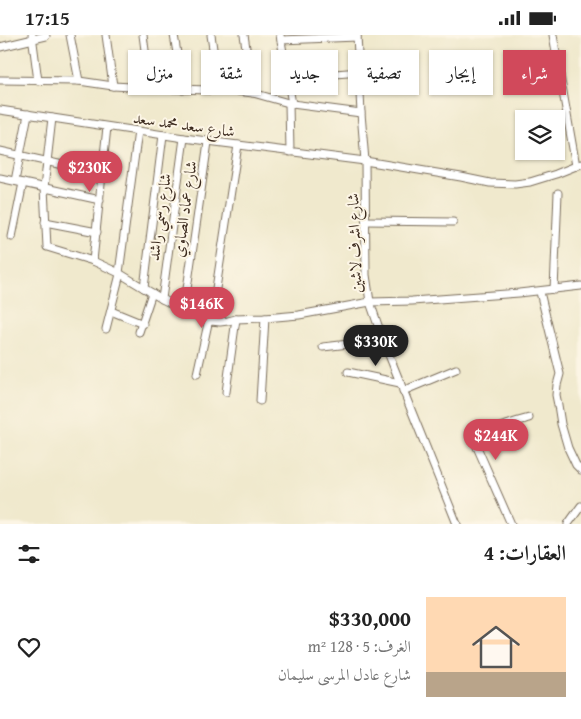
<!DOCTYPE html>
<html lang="ar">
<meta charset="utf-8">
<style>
body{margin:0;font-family:"Gentium Book Plus",Amiri,serif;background:#f2f2f2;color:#222;direction:rtl;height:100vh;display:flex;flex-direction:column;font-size:19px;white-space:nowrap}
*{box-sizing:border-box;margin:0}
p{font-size:16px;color:#767676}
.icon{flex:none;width:28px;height:28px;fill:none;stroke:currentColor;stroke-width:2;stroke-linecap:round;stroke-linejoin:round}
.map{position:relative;height:489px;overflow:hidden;direction:ltr}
.side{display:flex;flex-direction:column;background:#fff;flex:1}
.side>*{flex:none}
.guide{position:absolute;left:15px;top:15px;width:551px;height:45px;direction:rtl;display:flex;gap:10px}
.controls{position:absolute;left:515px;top:75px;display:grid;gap:10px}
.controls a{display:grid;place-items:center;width:50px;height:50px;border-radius:0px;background:#fff;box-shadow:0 1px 4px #0004;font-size:25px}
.price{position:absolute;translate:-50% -42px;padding:0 11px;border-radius:18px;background:#d1495b;color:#fff;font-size:16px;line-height:32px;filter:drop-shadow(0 1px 2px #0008)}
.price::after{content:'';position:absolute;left:50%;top:30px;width:15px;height:11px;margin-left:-8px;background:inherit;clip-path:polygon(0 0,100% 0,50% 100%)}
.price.on{background:#222;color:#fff}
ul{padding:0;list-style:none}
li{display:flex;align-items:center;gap:15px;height:125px;padding:0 15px}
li+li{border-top:1px solid #e0e0e0}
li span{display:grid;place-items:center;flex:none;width:140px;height:100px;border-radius:0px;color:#555}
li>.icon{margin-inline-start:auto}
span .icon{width:60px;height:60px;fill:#fffc;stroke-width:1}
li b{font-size:21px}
h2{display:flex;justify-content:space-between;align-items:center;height:60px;padding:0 15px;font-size:21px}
.tag{padding:0 18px;border-radius:0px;background:#fff;box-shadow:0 1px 4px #0004;font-size:18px;line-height:45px}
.tag.on{background:#d1495b;color:#fff}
.status{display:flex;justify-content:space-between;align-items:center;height:35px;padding:0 25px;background:#fff;direction:ltr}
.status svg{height:14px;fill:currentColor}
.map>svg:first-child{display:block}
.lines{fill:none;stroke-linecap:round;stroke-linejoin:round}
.minor-casing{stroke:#7a6d5b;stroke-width:9}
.minor{stroke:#fff;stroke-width:7}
.labels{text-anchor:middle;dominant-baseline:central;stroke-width:4;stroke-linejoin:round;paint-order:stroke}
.street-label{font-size:16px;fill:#3b2a1e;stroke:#fcf5e5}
</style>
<div class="status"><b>17:15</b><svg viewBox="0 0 49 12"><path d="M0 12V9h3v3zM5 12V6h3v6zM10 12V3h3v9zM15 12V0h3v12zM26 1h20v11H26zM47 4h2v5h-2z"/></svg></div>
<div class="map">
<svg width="581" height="489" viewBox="0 0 581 489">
<rect width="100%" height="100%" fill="#fcf5e5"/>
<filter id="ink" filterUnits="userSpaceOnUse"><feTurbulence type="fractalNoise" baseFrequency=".02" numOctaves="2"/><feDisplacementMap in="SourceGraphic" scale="10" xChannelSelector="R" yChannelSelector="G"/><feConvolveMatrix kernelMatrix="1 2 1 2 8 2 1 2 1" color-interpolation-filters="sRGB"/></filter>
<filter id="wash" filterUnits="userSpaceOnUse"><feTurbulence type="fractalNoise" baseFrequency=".0096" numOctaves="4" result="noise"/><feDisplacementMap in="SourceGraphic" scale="20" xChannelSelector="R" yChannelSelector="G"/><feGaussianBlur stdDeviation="1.12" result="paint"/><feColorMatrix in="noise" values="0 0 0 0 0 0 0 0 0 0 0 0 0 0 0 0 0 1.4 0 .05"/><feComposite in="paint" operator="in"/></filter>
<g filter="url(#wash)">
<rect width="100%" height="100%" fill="#f0e9cd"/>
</g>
<g filter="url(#ink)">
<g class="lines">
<g class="minor-casing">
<g id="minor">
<polyline points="32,0 38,46"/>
<polyline points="70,0 79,46"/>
<polyline points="106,0 113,51"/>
<polyline points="143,0 150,53"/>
<polyline points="174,0 183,55"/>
<polyline points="211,0 219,55"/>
<polyline points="244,0 253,58"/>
<polyline points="280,0 292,69"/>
<polyline points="357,0 361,78 365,126 366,240 370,267 383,305 457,489"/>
<polyline points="553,0 576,131"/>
<polyline points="281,5 357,2"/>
<polyline points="0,12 46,1"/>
<polyline points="288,43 359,37"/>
<polyline points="0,45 79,46 113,51 150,53 236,56 253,58 292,69 361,78"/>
<polyline points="289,68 290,117"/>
<polyline points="0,75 184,103 365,126 461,142 490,148 515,149 530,147 556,139 581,129"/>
<polyline points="52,83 44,153 47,212 93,226 119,238 162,264 184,275 211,286 220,287 228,286 236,284 265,283 299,280 370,267 412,266 519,258 581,251"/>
<polyline points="0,116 103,139"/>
<polyline points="0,143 100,165"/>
<polyline points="15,146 28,79"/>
<polyline points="366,186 453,187"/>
<polyline points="45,187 97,197"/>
<polyline points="12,202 23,148"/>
<polyline points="93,226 107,92"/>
<polyline points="119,238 138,96"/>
<polyline points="144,253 163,100"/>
<polyline points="554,255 558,158"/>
<polyline points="540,257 560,339 557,350 556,360 558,370 561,389 568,413 576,430 581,435"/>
<polyline points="162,264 184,103"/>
<polyline points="184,275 208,107"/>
<polyline points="111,276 143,289"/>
<polyline points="211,286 238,110"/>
<polyline points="106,294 120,239"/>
<polyline points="139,297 152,258"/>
<polyline points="323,312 383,305"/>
<polyline points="348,337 400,348"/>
<polyline points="197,339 209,284"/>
<polyline points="403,356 456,334"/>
<polyline points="226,357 236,284"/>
<polyline points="260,366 265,283"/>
<path d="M 511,489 L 477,412 L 477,407 C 488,394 512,388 529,383"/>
<polyline points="568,489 581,471"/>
</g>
</g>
<use href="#minor" class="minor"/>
</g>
</g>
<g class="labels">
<g class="street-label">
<text transform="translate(184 89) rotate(8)">شارع سعد محمد سعد</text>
<text transform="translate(184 174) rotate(-82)">شارع عماد الصاوي</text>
<text transform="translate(159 182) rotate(-82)">شارع رسمي راشد</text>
<text transform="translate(354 208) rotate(-92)">شارع اشرف لاشين</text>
</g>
</g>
</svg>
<div class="controls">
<a><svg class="icon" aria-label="layers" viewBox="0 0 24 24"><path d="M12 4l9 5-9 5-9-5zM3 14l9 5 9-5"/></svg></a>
</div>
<b class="price" style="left:90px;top:158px">$230K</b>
<b class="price" style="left:202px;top:294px">$146K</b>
<b class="price on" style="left:376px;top:332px">$330K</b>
<b class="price" style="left:496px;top:426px">$244K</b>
<div class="guide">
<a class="tag on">شراء</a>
<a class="tag">إيجار</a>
<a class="tag">تصفية</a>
<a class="tag">جديد</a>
<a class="tag">شقة</a>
<a class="tag">منزل</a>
</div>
</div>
<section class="side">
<h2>العقارات: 4<svg class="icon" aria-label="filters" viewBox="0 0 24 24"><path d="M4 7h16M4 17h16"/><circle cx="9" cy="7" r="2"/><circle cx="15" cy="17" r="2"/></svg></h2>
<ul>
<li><span style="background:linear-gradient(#ffd9b3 75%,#b9a48a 0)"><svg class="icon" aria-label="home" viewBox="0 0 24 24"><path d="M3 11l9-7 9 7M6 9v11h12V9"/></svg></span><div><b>$330,000</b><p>الغرف: 5 · 128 m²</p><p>شارع عادل المرسى سليمان</p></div><svg class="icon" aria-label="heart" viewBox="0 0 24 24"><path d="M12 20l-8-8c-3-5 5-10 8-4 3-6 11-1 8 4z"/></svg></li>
</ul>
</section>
